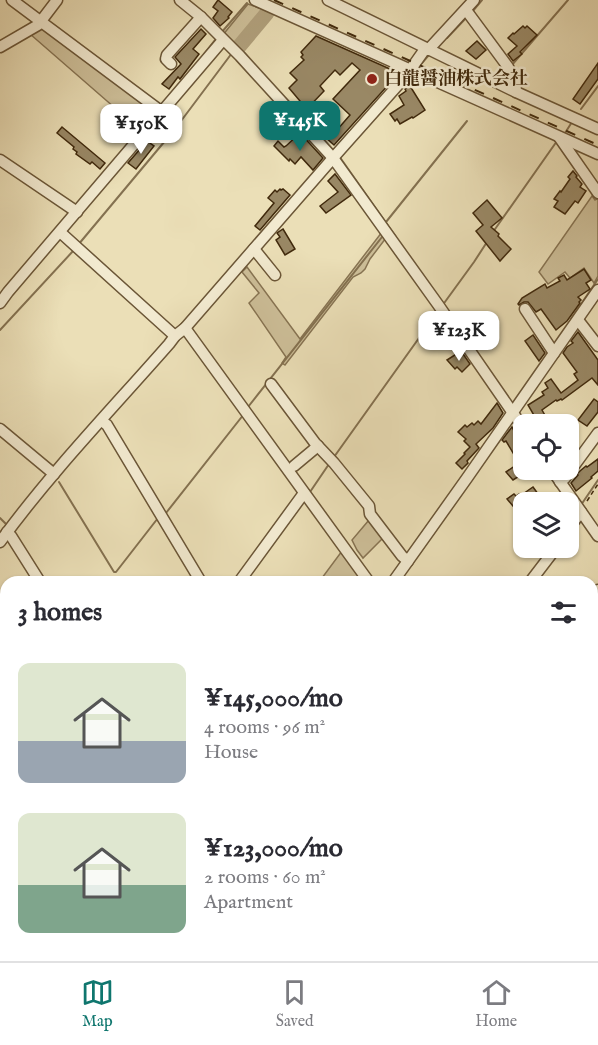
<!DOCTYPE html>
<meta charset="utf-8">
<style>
body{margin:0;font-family:"IM FELL English","Noto Serif JP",serif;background:#f2f2f3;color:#2b2b33;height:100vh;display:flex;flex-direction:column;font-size:22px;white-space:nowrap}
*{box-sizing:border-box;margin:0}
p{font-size:20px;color:#7c7c81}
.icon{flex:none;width:33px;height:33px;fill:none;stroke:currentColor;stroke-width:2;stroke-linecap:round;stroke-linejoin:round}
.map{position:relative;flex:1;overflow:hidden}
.details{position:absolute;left:0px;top:576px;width:598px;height:386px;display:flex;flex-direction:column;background:#fff;border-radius:18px 18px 0 0;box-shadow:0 2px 4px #0004}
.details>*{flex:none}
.fabs{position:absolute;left:513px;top:414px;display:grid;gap:12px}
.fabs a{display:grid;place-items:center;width:66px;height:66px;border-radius:12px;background:#fff;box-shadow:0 2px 4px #0004;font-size:30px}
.price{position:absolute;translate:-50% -51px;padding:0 14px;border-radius:12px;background:#fff;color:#222;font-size:20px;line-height:39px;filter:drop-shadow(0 2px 3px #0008)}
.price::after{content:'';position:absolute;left:50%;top:36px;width:18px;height:14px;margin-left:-9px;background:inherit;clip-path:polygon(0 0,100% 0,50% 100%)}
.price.on{background:#0f766e;color:#fff}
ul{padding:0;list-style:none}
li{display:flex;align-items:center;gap:18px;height:150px;padding:0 18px}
li span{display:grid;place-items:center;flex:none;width:168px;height:120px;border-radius:12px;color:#555}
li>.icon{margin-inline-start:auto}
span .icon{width:72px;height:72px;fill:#fffc;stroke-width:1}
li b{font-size:26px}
h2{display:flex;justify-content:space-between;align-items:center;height:72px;padding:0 18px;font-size:26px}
.tabs{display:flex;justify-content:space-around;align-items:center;height:84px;border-top:2px solid #e1e1e2;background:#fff;font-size:16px;color:#7c7c81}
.tabs a{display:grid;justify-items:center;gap:3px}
.tabs .on{color:#0f766e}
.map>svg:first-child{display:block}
.green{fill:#cec09a;stroke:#877453;stroke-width:1.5}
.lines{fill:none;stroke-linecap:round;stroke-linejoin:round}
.stream{stroke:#847150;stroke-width:2}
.river{stroke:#b1a17d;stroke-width:15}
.building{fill:#998865;stroke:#40290c;stroke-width:1.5}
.minor-casing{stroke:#6b5637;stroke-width:13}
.path{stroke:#40290c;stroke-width:1.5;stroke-dasharray:4.5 3;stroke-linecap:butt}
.minor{stroke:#f2ead0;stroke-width:10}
.rail{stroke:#40290c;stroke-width:2;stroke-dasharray:10 10;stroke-linecap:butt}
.poi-dot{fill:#8f2418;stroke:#f2ead0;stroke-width:2}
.labels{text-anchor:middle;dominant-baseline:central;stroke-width:5;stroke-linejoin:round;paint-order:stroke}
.poi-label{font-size:18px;font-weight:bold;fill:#40290c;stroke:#f2ead0;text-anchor:start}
</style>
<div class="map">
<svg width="598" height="961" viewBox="0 0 598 961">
<rect width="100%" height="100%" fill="#ebdfb7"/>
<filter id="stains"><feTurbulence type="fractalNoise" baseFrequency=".00333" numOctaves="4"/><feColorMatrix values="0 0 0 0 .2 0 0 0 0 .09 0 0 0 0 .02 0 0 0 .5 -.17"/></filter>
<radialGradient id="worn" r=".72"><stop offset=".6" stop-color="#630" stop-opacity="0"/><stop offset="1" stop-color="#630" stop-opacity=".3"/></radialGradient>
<g class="green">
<polygon points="248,4 265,10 235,46 222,36"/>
<polygon points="41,28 153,111 138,128 30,34"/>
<polygon points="592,196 595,200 598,198 598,276 594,283 584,268 570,278 565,272 548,284 539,272"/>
<polygon points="382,232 386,238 370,259 365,269 361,273 353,277 285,365 282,363 286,357 249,303 259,293 242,272 247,267 300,339"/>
<polygon points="369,520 383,538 363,558 357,550 352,540"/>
<polygon points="342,551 360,576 352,582 319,582"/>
</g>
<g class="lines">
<g class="stream">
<polyline points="472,12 482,0"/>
<polyline points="221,33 247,3"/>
<polyline points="447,38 466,18"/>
<polyline points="204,54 215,40"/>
<polyline points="422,63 428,56"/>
<polyline points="511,66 568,0"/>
<polyline points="520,78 523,84"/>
<polyline points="289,102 301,115"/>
<polyline points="581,109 598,86"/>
<polyline points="565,133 572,122"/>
<polyline points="339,156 396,237"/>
<polyline points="386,222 467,121"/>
<polyline points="493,232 557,141"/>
<polyline points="78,245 175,129 232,53"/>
<polyline points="442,306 474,262 487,242"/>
<polyline points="571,319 598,279"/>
<polyline points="0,330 74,250"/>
<polyline points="248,407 382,237"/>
<polyline points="334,457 439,310"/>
<polyline points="59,482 114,572 116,572 158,518"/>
<polyline points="310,492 329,464"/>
<polyline points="581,505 598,480"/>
<polyline points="166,513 244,414"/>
<polyline points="0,518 7,525"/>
<polyline points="592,886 598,893"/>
</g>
<polyline class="river" points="237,49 267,13"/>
</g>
<g class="building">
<polygon points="218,0 232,12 228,17 229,18 220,26 213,18 218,11 213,7"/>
<polygon points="523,26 525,28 527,26 537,35 520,52 522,54 513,61 508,54 517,46 508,38 513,33 514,34"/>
<polygon points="201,29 206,34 193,49 199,54 180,79 178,77 169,89 162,84 181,64 175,57"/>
<polygon points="316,36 399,73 334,145 324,136 328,132 318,122 324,117 337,130 350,115 333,99 360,70 352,63 340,75 335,70 320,86 324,91 303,113 296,106 300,101 289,88 297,80 290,73 304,60 301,57 303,55 301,52"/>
<polygon points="477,41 486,50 476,59 466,51"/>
<polygon points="598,63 598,79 580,104 573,99"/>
<polygon points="410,86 425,110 413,118 412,117 400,124 397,119 395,121 390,114 404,105 399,96 406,91 405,89"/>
<polygon points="62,127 105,163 100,169 92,162 90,164 76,154 77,152 73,149 74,147 57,133"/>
<polygon points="300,133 323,158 313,170 301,157 295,164 290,159 289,161 274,146 278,141 284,147 286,146"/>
<polygon points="147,141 154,146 136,169 128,163"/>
<polygon points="573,171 577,176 576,177 582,184 580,187 586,191 578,203 575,201 565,214 554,207 558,201 554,199 560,191 561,192 570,179 568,177"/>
<polygon points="335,174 351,195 326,213 320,206 338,192 328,181"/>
<polygon points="280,189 281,190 283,189 290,195 260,230 255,226 274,203 268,198 275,190 277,192"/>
<polygon points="487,200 502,218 491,227 499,234 498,236 511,249 500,261 476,231 483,225 473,213"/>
<polygon points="283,229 295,249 285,255 276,240 280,237 277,233"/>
<polygon points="584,269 591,280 586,283 590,289 578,297 581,300 579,302 580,303 567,321 556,330 541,309 536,312 528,302 524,302 519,305 518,304 522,298 545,284 547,288 560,281 558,278 564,275 567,280"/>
<polygon points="578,332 598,360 598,385 592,378 562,400 561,399 557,401 556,400 542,410 550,424 539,424 528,405 544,395 542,392 548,388 545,383 551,379 561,393 578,380 574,374 577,372 563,353 567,347 573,343 571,341"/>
<polygon points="533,335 545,353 539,361 525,341"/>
<polygon points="461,351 470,364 462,372 457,367 455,369 447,360"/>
<polygon points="594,399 598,402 598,412 587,426 578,420"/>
<polygon points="497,403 503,413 493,428 476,444 479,448 467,461 468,463 462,469 456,463 465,454 464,453 470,447 464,441 466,439 458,432 465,425 467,427 472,423 474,425 478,421 481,424"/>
<polygon points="512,427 519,441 524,439 524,473 513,480 506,472 519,463 506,441 504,442 502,440"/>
<polygon points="598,459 598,471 591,477 592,478 576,491 571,483 578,475 577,474 580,471 586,466 587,467"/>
<polygon points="533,487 541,498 538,502 524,502 524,519 507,499 514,494 516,496 519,494 520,496"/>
</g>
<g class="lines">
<g class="minor-casing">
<g id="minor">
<polyline points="12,0 162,112"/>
<polyline points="180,0 201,17 240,56 333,158 406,76 425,49"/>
<polyline points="255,0 598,154"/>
<polyline points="328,0 516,92 598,129"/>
<polyline points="466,10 508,67 515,81 516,92"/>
<polyline points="0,47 38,25 57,0"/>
<polyline points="428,50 474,0"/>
<polyline points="171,64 166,59 167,55 201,17"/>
<polyline points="559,137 598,193"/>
<polyline points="0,160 77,212"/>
<polyline points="60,232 175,336"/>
<polyline points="254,249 275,275"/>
<polyline points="0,303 8,292 223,40"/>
<polyline points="525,309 554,353"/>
<polyline points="578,320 598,346"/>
<polyline points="185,328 369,582"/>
<polyline points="271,384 315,443 334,463 369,506 370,514 402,556 408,561"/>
<polyline points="102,421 107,425 201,582"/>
<polyline points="0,429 54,474"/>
<polyline points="294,466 318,446"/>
<polyline points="552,470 598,536"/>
<polyline points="560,482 565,478 598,433"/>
<polyline points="568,529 581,512"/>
<polyline points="7,532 11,536 40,582"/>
<path d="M 0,542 C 51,472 112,409 169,344 L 175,336 L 185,328 L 333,158 L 439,306 L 524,429"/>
<polyline points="239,582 304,493"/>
<polyline points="393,582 467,478 598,290"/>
<polyline points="530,582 556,548"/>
<polyline points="592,594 598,590"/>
<polyline points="592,640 598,647"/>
<polyline points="592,680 598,673"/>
<polyline points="592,700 598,692"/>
<polyline points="0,779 6,789"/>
<polyline points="592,876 598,869"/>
<polyline points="592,894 598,900"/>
<polyline points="592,934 598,930"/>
<polyline points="289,956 293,961"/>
<polyline points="441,956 446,961"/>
<polyline points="471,956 475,961"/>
<polyline points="117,961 122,956"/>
<polyline points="381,961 386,956"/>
<polyline points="527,961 531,956"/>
</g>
</g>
<polyline class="path" points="587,501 598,484"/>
<use href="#minor" class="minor"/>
<polyline class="rail" points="274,0 598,145"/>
</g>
<circle class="poi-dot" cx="372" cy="79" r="6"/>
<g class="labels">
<g class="poi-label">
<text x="384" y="79">白龍醤油株式会社</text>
</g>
</g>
<rect width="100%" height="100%" filter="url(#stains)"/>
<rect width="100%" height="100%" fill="url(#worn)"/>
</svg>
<div class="fabs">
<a><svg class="icon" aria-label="locate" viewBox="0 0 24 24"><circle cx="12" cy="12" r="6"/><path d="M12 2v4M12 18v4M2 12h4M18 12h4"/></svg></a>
<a><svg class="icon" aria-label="layers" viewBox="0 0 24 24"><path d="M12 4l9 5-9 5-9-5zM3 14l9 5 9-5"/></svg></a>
</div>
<b class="price on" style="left:300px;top:152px">¥145K</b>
<b class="price" style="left:141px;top:155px">¥150K</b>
<b class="price" style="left:459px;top:362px">¥123K</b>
<section class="details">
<h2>3 homes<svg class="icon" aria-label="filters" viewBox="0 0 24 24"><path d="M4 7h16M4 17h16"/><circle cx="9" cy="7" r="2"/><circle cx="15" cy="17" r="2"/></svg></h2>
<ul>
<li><span style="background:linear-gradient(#dfe7d0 65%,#9aa5b1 0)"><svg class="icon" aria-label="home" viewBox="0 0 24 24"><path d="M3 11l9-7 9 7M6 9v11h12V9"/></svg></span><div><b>¥145,000/mo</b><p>4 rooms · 96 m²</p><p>House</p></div></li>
<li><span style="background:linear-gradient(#dfe7d0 60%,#7fa58c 0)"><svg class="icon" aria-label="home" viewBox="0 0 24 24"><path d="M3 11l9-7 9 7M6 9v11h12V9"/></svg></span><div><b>¥123,000/mo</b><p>2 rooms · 60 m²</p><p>Apartment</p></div></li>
</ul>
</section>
</div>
<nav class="tabs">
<a class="on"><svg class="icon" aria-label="map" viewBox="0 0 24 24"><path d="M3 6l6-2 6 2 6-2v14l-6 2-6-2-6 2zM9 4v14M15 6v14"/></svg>Map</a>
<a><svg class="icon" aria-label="saved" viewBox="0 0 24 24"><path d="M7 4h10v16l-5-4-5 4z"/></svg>Saved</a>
<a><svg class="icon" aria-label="home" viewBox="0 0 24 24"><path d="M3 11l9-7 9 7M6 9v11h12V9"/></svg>Home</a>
</nav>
